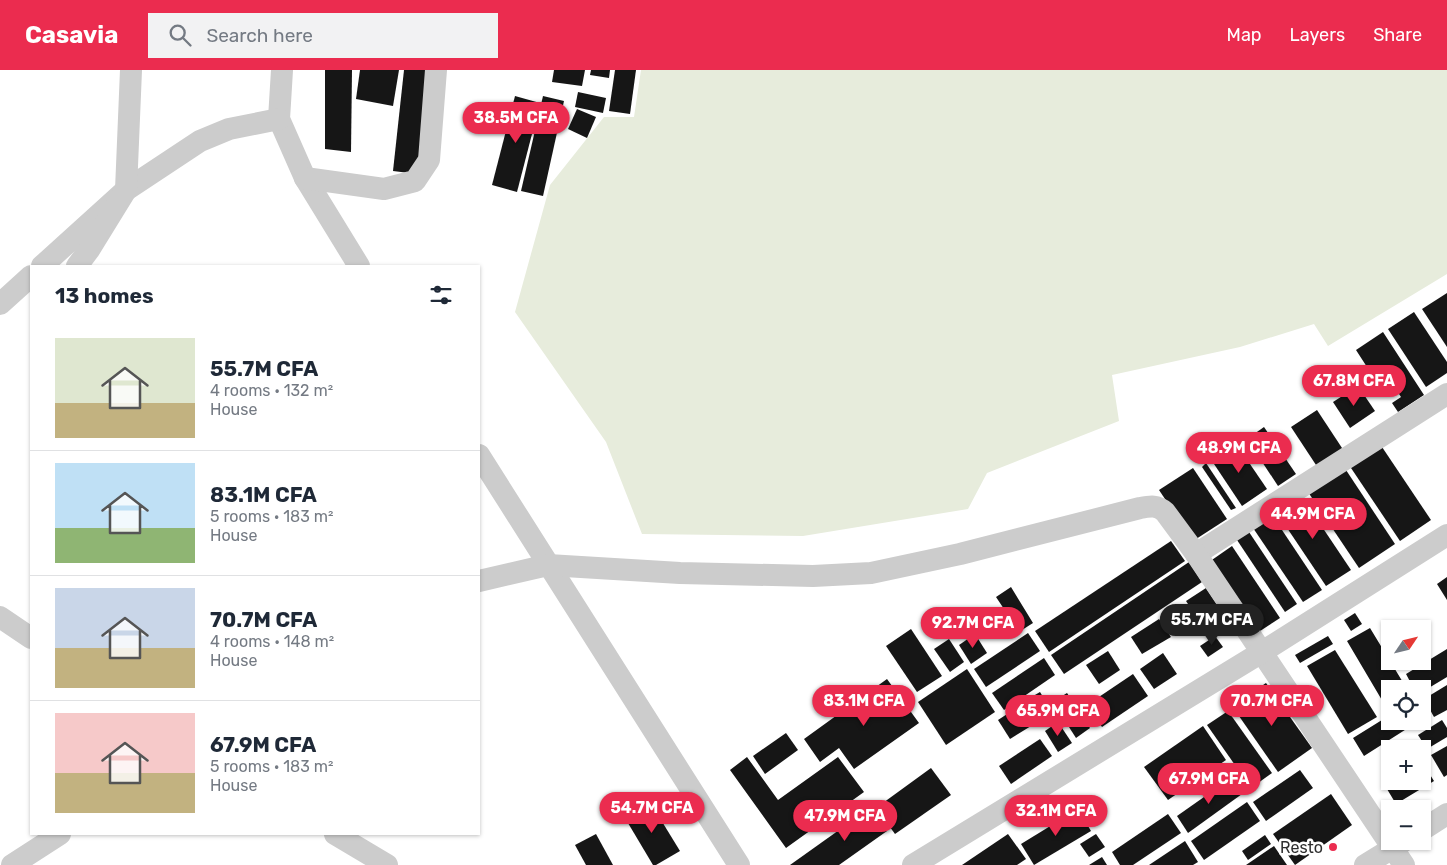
<!DOCTYPE html>
<meta charset="utf-8">
<style>
body{margin:0;font-family:Rubik,sans-serif;background:#f2f2f3;color:#1f2937;height:100vh;display:flex;flex-direction:column;font-size:19px;white-space:nowrap}
*{box-sizing:border-box;margin:0}
p{font-size:16px;color:#747a83}
.icon{flex:none;width:28px;height:28px;fill:none;stroke:currentColor;stroke-width:2;stroke-linecap:round;stroke-linejoin:round}
.map{position:relative;flex:1;overflow:hidden}
.side{position:absolute;left:30px;top:195px;width:450px;height:570px;display:flex;flex-direction:column;background:#fff;border-radius:0px;box-shadow:0 1px 4px #0004}
.side>*{flex:none}
.needle{width:32px;rotate:55deg}
.buttons{position:absolute;left:1381px;top:550px;display:grid;gap:10px}
.buttons a{display:grid;place-items:center;width:50px;height:50px;border-radius:0px;background:#fff;box-shadow:0 1px 4px #0004;font-size:25px}
.price{position:absolute;translate:-50% -42px;padding:0 11px;border-radius:18px;background:#eb2c4f;color:#fff;font-size:16px;line-height:32px;filter:drop-shadow(0 1px 2px #0008)}
.price::after{content:'';position:absolute;left:50%;top:30px;width:15px;height:11px;margin-left:-8px;background:inherit;clip-path:polygon(0 0,100% 0,50% 100%)}
.price.current{background:#222;color:#fff}
ul{padding:0;list-style:none}
li{display:flex;align-items:center;gap:15px;height:125px;padding:0 25px}
li+li{border-top:1px solid #e0e1e3}
li span{display:grid;place-items:center;flex:none;width:140px;height:100px;border-radius:0px;color:#555}
li>.icon{margin-inline-start:auto}
span .icon{width:60px;height:60px;fill:#fffc;stroke-width:1}
li b{font-size:21px}
h2{display:flex;justify-content:space-between;align-items:center;height:60px;padding:0 25px;font-size:21px}
header{display:flex;align-items:center;gap:30px;box-sizing:border-box;height:70px;padding:0 25px;background:#eb2c4f;color:#fff}
header strong{font-size:24px}
nav{display:flex;gap:28px;margin-inline-start:auto;font-size:18px}
.search{width:350px;height:45px;background:#f2f2f3;display:flex;align-items:center;gap:12px;box-sizing:border-box;padding:0 18px;border-radius:0px;color:#747a83;font-size:19px}
.map>svg:first-child{display:block}
.green{fill:#e7ecdc}
.building{fill:#161616}
.lines{fill:none;stroke-linecap:round;stroke-linejoin:round}
.street{stroke:#ccc;stroke-width:22}
.poi-dot{fill:#eb2c4f;stroke:#fff;stroke-width:2}
.labels{text-anchor:middle;dominant-baseline:central;stroke-width:5;stroke-linejoin:round;paint-order:stroke}
.poi-label{font-size:16px;fill:#2f2f2f;stroke:#fff;text-anchor:end}
</style>
<header>
<strong>Casavia</strong>
<div class="search"><svg class="icon" aria-label="search" viewBox="0 0 24 24"><circle cx="10" cy="10" r="6"/><path d="M15 15l6 6"/></svg>Search here</div>
<nav><a>Map</a><a>Layers</a><a>Share</a></nav>
</header>
<div class="map">
<svg width="1447" height="795" viewBox="0 0 1447 795">
<rect width="100%" height="100%" fill="#fff"/>
<polygon class="green" points="641,0 1447,0 1447,204 1328,276 1314,254 1240,277 1112,305 1119,351 987,403 968,439 803,466 642,464 606,372 515,242 550,115 604,47 634,47"/>
<g class="building">
<polygon points="325,0 352,0 351,82 325,79"/>
<polygon points="360,0 399,0 393,36 356,29"/>
<polygon points="404,0 428,0 417,104 393,101"/>
<polygon points="554,0 585,0 582,16 552,12"/>
<polygon points="591,0 610,0 609,8 590,5"/>
<polygon points="615,0 636,0 630,44 609,41"/>
<polygon points="578,22 606,28 603,43 575,37"/>
<polygon points="515,26 540,33 517,122 492,115"/>
<polygon points="543,26 564,31 543,126 521,121"/>
<polygon points="577,39 596,47 587,68 568,59"/>
<polygon points="1447,223 1447,277 1422,239"/>
<polygon points="1414,242 1447,292 1447,303 1426,317 1388,259"/>
<polygon points="1383,262 1424,325 1398,342 1392,333 1401,327 1386,304 1376,311 1356,280"/>
<polygon points="1358,316 1375,341 1350,358 1333,332"/>
<polygon points="1317,340 1344,381 1318,398 1291,357"/>
<polygon points="1264,357 1296,404 1278,416 1247,369"/>
<polygon points="1235,372 1267,419 1242,436 1210,388"/>
<polygon points="1380,374 1431,450 1400,471 1349,395"/>
<polygon points="1206,393 1236,438 1231,440 1202,397"/>
<polygon points="1344,397 1395,474 1359,498 1308,422"/>
<polygon points="1193,398 1227,449 1193,471 1159,420"/>
<polygon points="1300,424 1351,500 1326,516 1275,440"/>
<polygon points="1270,442 1322,520 1303,532 1251,455"/>
<polygon points="1247,459 1297,534 1285,542 1235,467"/>
<polygon points="1171,471 1185,491 1049,582 1035,561"/>
<polygon points="1232,476 1280,548 1257,563 1209,492"/>
<polygon points="1189,492 1202,512 1064,604 1051,585"/>
<polygon points="1447,507 1447,530 1437,514"/>
<polygon points="1011,517 1033,553 1009,568 998,551 1008,545 996,527"/>
<polygon points="1206,518 1222,542 1202,555 1186,531"/>
<polygon points="1355,543 1362,554 1351,561 1344,550"/>
<polygon points="1159,549 1171,567 1142,584 1131,567"/>
<polygon points="1370,558 1407,619 1390,619 1390,634 1386,637 1347,571"/>
<polygon points="911,559 942,606 917,622 886,576"/>
<polygon points="1028,563 1040,581 986,617 974,599"/>
<polygon points="975,564 987,583 971,594 959,575"/>
<polygon points="1215,566 1223,577 1208,587 1200,576"/>
<polygon points="1328,566 1333,574 1300,593 1295,585"/>
<polygon points="949,569 964,592 950,602 934,579"/>
<polygon points="1447,579 1447,607 1422,622 1422,619 1414,619 1406,604"/>
<polygon points="1335,580 1377,647 1348,664 1307,596"/>
<polygon points="1108,581 1120,600 1099,614 1086,595"/>
<polygon points="1163,583 1177,604 1154,619 1140,599"/>
<polygon points="1044,588 1055,605 1004,640 992,623"/>
<polygon points="967,599 995,642 946,675 918,632"/>
<polygon points="1133,604 1148,626 1102,657 1087,635"/>
<polygon points="887,609 919,653 854,699 839,678 820,692 804,669"/>
<polygon points="1266,613 1312,678 1278,702 1232,636"/>
<polygon points="1447,615 1447,640 1434,647 1424,629"/>
<polygon points="1040,622 1055,647 1038,657 1023,632"/>
<polygon points="1067,623 1090,658 1076,668 1053,632"/>
<polygon points="1018,637 1031,656 1010,669 998,650"/>
<polygon points="1228,641 1272,703 1251,718 1207,655"/>
<polygon points="1390,645 1390,651 1419,651 1364,686 1353,668"/>
<polygon points="1442,650 1447,658 1447,667 1427,679 1418,665"/>
<polygon points="1058,652 1072,673 1058,682 1045,661"/>
<polygon points="1203,656 1226,690 1168,730 1144,697"/>
<polygon points="786,663 798,680 765,704 753,686"/>
<polygon points="1040,669 1052,686 1011,714 999,696"/>
<polygon points="1447,676 1447,705 1444,707 1431,685"/>
<polygon points="747,687 778,730 838,687 864,722 786,778 730,700"/>
<polygon points="1422,692 1434,711 1396,734 1381,709 1390,704 1390,711 1422,711"/>
<polygon points="931,698 951,725 895,764 876,738"/>
<polygon points="1300,700 1313,718 1266,751 1253,732"/>
<polygon points="1231,708 1242,724 1188,763 1177,746"/>
<polygon points="1331,724 1352,755 1295,795 1273,764"/>
<polygon points="650,732 680,781 656,795 653,795 625,748"/>
<polygon points="1247,732 1260,751 1204,790 1191,771"/>
<polygon points="870,738 887,761 839,795 790,795"/>
<polygon points="1078,739 1091,761 1034,795 1021,774"/>
<polygon points="1168,744 1181,763 1133,795 1120,795 1112,782"/>
<polygon points="596,764 613,795 586,795 575,775"/>
<polygon points="1008,764 1026,789 1017,795 962,795"/>
<polygon points="1096,764 1105,777 1089,787 1080,774"/>
<polygon points="1265,765 1271,774 1248,790 1242,781"/>
<polygon points="1185,771 1198,792 1193,795 1149,795"/>
<polygon points="1274,776 1287,795 1246,795"/>
<polygon points="1102,787 1107,795 1089,795"/>
</g>
<g class="lines">
<g class="street">
<polyline points="282,0 279,49 305,108 359,196"/>
<polyline points="305,108 384,119 415,111 429,90 436,0"/>
<polyline points="42,196 126,120 200,71 229,59 279,49"/>
<polyline points="77,196 89,180 126,120 131,0"/>
<polyline points="0,234 31,206"/>
<polyline points="479,385 739,795"/>
<polyline points="1196,484 1447,324"/>
<path d="M 479,511 L 548,495 L 680,503 L 813,506 L 871,503 L 960,484 L 1140,438 C 1151,436 1157,435 1165,442 L 1196,484 L 1404,795"/>
<polyline points="0,547 31,568"/>
<polyline points="1422,760 1447,744"/>
<polyline points="335,764 387,795"/>
<polyline points="12,795 60,764"/>
<polyline points="913,795 1262,582 1447,465"/>
<polyline points="1365,795 1404,771"/>
</g>
</g>
<circle class="poi-dot" cx="1333" cy="777" r="5"/>
<g class="labels">
<g class="poi-label">
<text x="1323" y="777">Resto</text>
</g>
</g>
</svg>
<div class="buttons">
<a><svg class="needle" viewBox="-14 -14 28 28"><path d="M0-13l5 13h-10z" fill="#e53935"/><path d="M0 13l5-13h-10z" fill="#747a83"/></svg></a>
<a><svg class="icon" aria-label="locate" viewBox="0 0 24 24"><circle cx="12" cy="12" r="6"/><path d="M12 2v4M12 18v4M2 12h4M18 12h4"/></svg></a>
<a>+</a>
<a>−</a>
</div>
<b class="price" style="left:516px;top:74px">38.5M CFA</b>
<b class="price" style="left:1354px;top:337px">67.8M CFA</b>
<b class="price" style="left:1239px;top:404px">48.9M CFA</b>
<b class="price" style="left:1313px;top:470px">44.9M CFA</b>
<b class="price current" style="left:1212px;top:576px">55.7M CFA</b>
<b class="price" style="left:973px;top:579px">92.7M CFA</b>
<b class="price" style="left:864px;top:657px">83.1M CFA</b>
<b class="price" style="left:1272px;top:657px">70.7M CFA</b>
<b class="price" style="left:1058px;top:667px">65.9M CFA</b>
<b class="price" style="left:1209px;top:735px">67.9M CFA</b>
<b class="price" style="left:652px;top:764px">54.7M CFA</b>
<b class="price" style="left:1056px;top:767px">32.1M CFA</b>
<b class="price" style="left:845px;top:772px">47.9M CFA</b>
<section class="side">
<h2>13 homes<svg class="icon" aria-label="filters" viewBox="0 0 24 24"><path d="M4 7h16M4 17h16"/><circle cx="9" cy="7" r="2"/><circle cx="15" cy="17" r="2"/></svg></h2>
<ul>
<li><span style="background:linear-gradient(#dfe7d0 65%,#c2b280 0)"><svg class="icon" aria-label="home" viewBox="0 0 24 24"><path d="M3 11l9-7 9 7M6 9v11h12V9"/></svg></span><div><b>55.7M CFA</b><p>4 rooms · 132 m²</p><p>House</p></div></li>
<li><span style="background:linear-gradient(#bfe0f5 65%,#8fb573 0)"><svg class="icon" aria-label="home" viewBox="0 0 24 24"><path d="M3 11l9-7 9 7M6 9v11h12V9"/></svg></span><div><b>83.1M CFA</b><p>5 rooms · 183 m²</p><p>House</p></div></li>
<li><span style="background:linear-gradient(#c9d6e8 60%,#c2b280 0)"><svg class="icon" aria-label="home" viewBox="0 0 24 24"><path d="M3 11l9-7 9 7M6 9v11h12V9"/></svg></span><div><b>70.7M CFA</b><p>4 rooms · 148 m²</p><p>House</p></div></li>
<li><span style="background:linear-gradient(#f6c9c9 60%,#c2b280 0)"><svg class="icon" aria-label="home" viewBox="0 0 24 24"><path d="M3 11l9-7 9 7M6 9v11h12V9"/></svg></span><div><b>67.9M CFA</b><p>5 rooms · 183 m²</p><p>House</p></div></li>
</ul>
</section>
</div>
